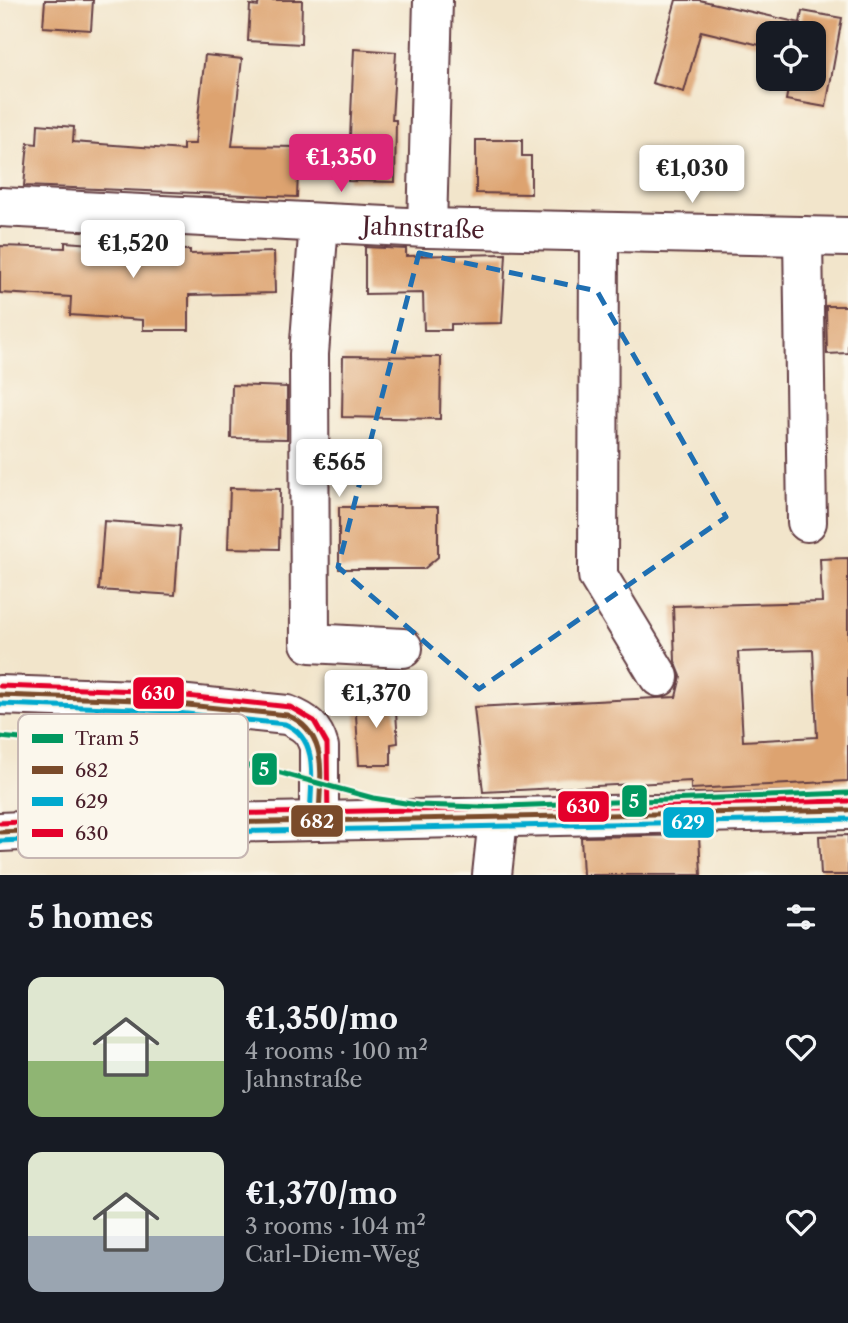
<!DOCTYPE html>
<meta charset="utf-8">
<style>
body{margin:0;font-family:"Libre Caslon Text",serif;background:#20242c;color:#f1f3f6;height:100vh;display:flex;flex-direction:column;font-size:26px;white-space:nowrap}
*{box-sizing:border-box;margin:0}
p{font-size:23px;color:#9ea1a6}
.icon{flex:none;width:38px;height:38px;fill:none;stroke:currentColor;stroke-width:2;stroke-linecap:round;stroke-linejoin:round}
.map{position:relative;height:875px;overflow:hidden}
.side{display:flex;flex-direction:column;background:#171b24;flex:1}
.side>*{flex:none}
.controls{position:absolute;left:756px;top:21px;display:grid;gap:14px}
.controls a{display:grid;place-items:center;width:70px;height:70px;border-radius:14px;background:#171b24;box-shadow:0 2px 5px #0004;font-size:35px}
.price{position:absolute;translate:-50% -60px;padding:0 16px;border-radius:7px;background:#fff;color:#222;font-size:23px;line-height:46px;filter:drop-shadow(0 2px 4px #0008)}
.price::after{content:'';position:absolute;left:50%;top:42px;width:21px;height:16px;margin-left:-10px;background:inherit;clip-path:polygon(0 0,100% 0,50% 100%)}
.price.selected{background:#db2777;color:#fff}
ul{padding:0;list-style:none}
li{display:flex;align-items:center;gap:21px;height:175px;padding:0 28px}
li span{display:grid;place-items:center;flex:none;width:196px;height:140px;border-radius:14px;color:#555}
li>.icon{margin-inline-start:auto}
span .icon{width:84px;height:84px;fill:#fffc;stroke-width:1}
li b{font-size:30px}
h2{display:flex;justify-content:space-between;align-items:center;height:84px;padding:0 28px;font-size:30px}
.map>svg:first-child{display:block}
.building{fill:#dda370;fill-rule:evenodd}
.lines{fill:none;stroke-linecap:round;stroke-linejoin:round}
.minor-casing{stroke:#633d43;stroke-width:42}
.major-casing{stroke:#633d43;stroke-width:42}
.minor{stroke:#fff;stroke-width:38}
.major{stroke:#fff;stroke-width:38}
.bus-1-casing{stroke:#fbf7ec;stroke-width:10}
.bus-2-casing{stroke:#fbf7ec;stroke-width:10}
.bus-3-casing{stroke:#fbf7ec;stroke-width:10}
.bus-1{stroke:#7a4b2a;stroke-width:5}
.bus-2{stroke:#00a9ce;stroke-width:5}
.bus-3{stroke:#e4002b;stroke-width:5}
.tram-1-casing{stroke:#fbf7ec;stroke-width:10}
.tram-1{stroke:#00975f;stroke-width:5}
.marked{fill:none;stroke:#1f6fb2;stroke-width:5;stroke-dasharray:14 9;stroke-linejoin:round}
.labels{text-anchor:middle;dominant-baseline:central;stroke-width:5;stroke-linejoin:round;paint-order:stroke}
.street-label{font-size:24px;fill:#4a1f2b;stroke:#fbf7ec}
.key{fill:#fbf7ec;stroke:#c6b6b2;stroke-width:2}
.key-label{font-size:19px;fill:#4a1f2b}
.line-badge{stroke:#fbf7ec;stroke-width:2.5}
.badge-label{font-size:19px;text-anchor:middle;font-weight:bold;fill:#fff}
</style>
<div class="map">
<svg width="848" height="875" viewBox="0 0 848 875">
<rect width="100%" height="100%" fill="#fbf7ec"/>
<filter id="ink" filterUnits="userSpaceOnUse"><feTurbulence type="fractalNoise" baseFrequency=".0143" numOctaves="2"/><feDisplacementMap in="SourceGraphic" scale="14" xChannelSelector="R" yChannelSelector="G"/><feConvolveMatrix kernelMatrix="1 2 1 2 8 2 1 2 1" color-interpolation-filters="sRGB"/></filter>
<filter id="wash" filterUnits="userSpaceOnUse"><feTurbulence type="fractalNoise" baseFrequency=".00686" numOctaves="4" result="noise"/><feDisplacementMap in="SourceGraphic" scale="28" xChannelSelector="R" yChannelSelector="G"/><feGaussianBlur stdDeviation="1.57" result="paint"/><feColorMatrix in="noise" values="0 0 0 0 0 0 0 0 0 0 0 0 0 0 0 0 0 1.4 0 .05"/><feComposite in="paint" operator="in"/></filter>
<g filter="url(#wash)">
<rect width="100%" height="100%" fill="#f2e5cb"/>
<g id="blocks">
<g class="building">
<polygon points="45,0 93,0 91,30 43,27"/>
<polygon points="259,0 302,0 301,44 248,41 250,5 258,6"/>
<polygon points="676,0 699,0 800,23 802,11 842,18 826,107 786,100 790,79 814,79 814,33 768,33 768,47 701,31 684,92 652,83"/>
<polygon points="354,49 396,52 392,120 396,120 395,182 348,181"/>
<polygon points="205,55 242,59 232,146 299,147 297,197 24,186 28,143 37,144 38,124 74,127 73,142 183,150 183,144 195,144"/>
<polygon points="476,140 522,140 522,156 531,156 531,194 476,193"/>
<polygon points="65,242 107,245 107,249 190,250 190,254 274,252 275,293 189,295 189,330 143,330 143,320 70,315 71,297 0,293 0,246 65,248"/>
<polygon points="365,247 406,249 406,256 506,254 502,323 451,324 451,330 424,330 423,293 365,294"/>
<polygon points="826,306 848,306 848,353 827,354"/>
<polygon points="343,356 441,357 440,419 342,417"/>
<polygon points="232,385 287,387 287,439 231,438"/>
<polygon points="230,488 280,489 279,549 228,548"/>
<polygon points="339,507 438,507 438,557 424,569 339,569"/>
<polygon points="104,521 180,526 175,595 99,590"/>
<path d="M 848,558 L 848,781 L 691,789 L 691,781 L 483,792 L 474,707 L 676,697 L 681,676 L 675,661 L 673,606 L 822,602 L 820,559 ZM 813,650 L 817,737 L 743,741 L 738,652 Z"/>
<polygon points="395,696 398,743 391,744 391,765 359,765 355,698"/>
<polygon points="699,835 701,875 583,875 581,837"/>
<polygon points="848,835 848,875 821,875 819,836"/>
</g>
</g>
</g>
<g filter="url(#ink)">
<use href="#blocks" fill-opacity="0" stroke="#633d43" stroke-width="2"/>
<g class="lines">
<g class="minor-casing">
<g id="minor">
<path id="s1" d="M 0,207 L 427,228 L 848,237"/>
<polyline points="319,223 309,354 310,643 403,648"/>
<polyline points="427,228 433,0"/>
<polyline points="599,232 598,576 659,677"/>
<polyline points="803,236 807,522"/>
<path d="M 0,695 L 138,700 L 287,715 C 305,722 314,729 319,747 L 319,821"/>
<polyline points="492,875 498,819"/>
</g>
</g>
<g class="major-casing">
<polyline id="major" points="0,832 173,824 848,810"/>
</g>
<use href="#minor" class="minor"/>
<use href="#major" class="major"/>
<g class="bus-1-casing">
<g id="bus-1">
<path d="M 0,695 L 138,700 L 287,715 C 332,734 319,780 319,821"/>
<polyline points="0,832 173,824 848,810"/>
</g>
</g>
<g class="bus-2-casing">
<g id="bus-2">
<path d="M 0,704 L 137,709 L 285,724 C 322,739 310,787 310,821"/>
<polyline points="0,841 173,833 848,819"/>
</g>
</g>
<g class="bus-3-casing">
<g id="bus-3">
<polyline points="0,686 139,691 290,707 314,721 327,744 328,821"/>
<polyline points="0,823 173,815 848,801"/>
</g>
</g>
<use href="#bus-1" class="bus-1"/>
<use href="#bus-2" class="bus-2"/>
<use href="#bus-3" class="bus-3"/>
<g class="tram-1-casing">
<polyline id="tram-1" points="0,737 197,756 270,770 373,798 418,805 481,807 848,793"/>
</g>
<use href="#tram-1" class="tram-1"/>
</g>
</g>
<path class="marked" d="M 419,253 L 597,291 L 726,517 L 479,689 L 338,567 Z"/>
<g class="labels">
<g class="street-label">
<text stroke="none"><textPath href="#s1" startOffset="424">Jahnstraße</textPath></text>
</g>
</g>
<rect x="18" y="714" width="230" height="144" rx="10" class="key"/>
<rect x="32" y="734" width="31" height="9" fill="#00975f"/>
<rect x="32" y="766" width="31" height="8" fill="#7a4b2a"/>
<rect x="32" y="797" width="31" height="9" fill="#00a9ce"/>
<rect x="32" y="829" width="31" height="8" fill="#e4002b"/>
<g class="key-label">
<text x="75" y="745">Tram 5</text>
<text x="75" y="777">682</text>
<text x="75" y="808">629</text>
<text x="75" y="840">630</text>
</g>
<g class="line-badge">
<rect x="132" y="676" width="53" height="34" rx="7" fill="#e4002b"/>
<rect x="251" y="752" width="27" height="34" rx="7" fill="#00975f"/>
<rect x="621" y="784" width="27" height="34" rx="7" fill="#00975f"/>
<rect x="557" y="790" width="53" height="33" rx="7" fill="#e4002b"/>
<rect x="290" y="804" width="54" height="34" rx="7" fill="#7a4b2a"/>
<rect x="662" y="806" width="53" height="33" rx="7" fill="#00a9ce"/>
</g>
<g class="badge-label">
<text x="158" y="700">630</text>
<text x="264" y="776">5</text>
<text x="634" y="808">5</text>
<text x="583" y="813">630</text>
<text x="317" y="828">682</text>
<text x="688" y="829">629</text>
</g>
</svg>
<div class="controls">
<a><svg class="icon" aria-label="locate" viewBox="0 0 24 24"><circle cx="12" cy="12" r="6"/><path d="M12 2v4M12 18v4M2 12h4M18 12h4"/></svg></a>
</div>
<b class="price selected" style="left:341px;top:194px">€1,350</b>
<b class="price" style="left:692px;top:205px">€1,030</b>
<b class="price" style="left:133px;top:280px">€1,520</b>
<b class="price" style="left:339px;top:499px">€565</b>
<b class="price" style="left:376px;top:730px">€1,370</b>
</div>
<section class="side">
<h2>5 homes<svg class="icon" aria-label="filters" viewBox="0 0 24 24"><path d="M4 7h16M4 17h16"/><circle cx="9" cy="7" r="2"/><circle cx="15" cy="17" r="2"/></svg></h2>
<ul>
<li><span style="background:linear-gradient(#dfe7d0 60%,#8fb573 0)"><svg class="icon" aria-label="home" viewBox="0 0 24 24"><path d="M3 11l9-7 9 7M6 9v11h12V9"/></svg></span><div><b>€1,350/mo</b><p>4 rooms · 100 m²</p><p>Jahnstraße</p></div><svg class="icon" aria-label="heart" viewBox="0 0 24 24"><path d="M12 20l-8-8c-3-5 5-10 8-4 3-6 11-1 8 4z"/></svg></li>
<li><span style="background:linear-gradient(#dfe7d0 60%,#9aa5b1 0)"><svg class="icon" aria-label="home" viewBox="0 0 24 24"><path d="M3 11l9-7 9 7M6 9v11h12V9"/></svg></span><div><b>€1,370/mo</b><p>3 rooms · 104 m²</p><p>Carl-Diem-Weg</p></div><svg class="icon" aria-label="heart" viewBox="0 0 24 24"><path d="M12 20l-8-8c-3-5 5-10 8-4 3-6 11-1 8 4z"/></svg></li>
</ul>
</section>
